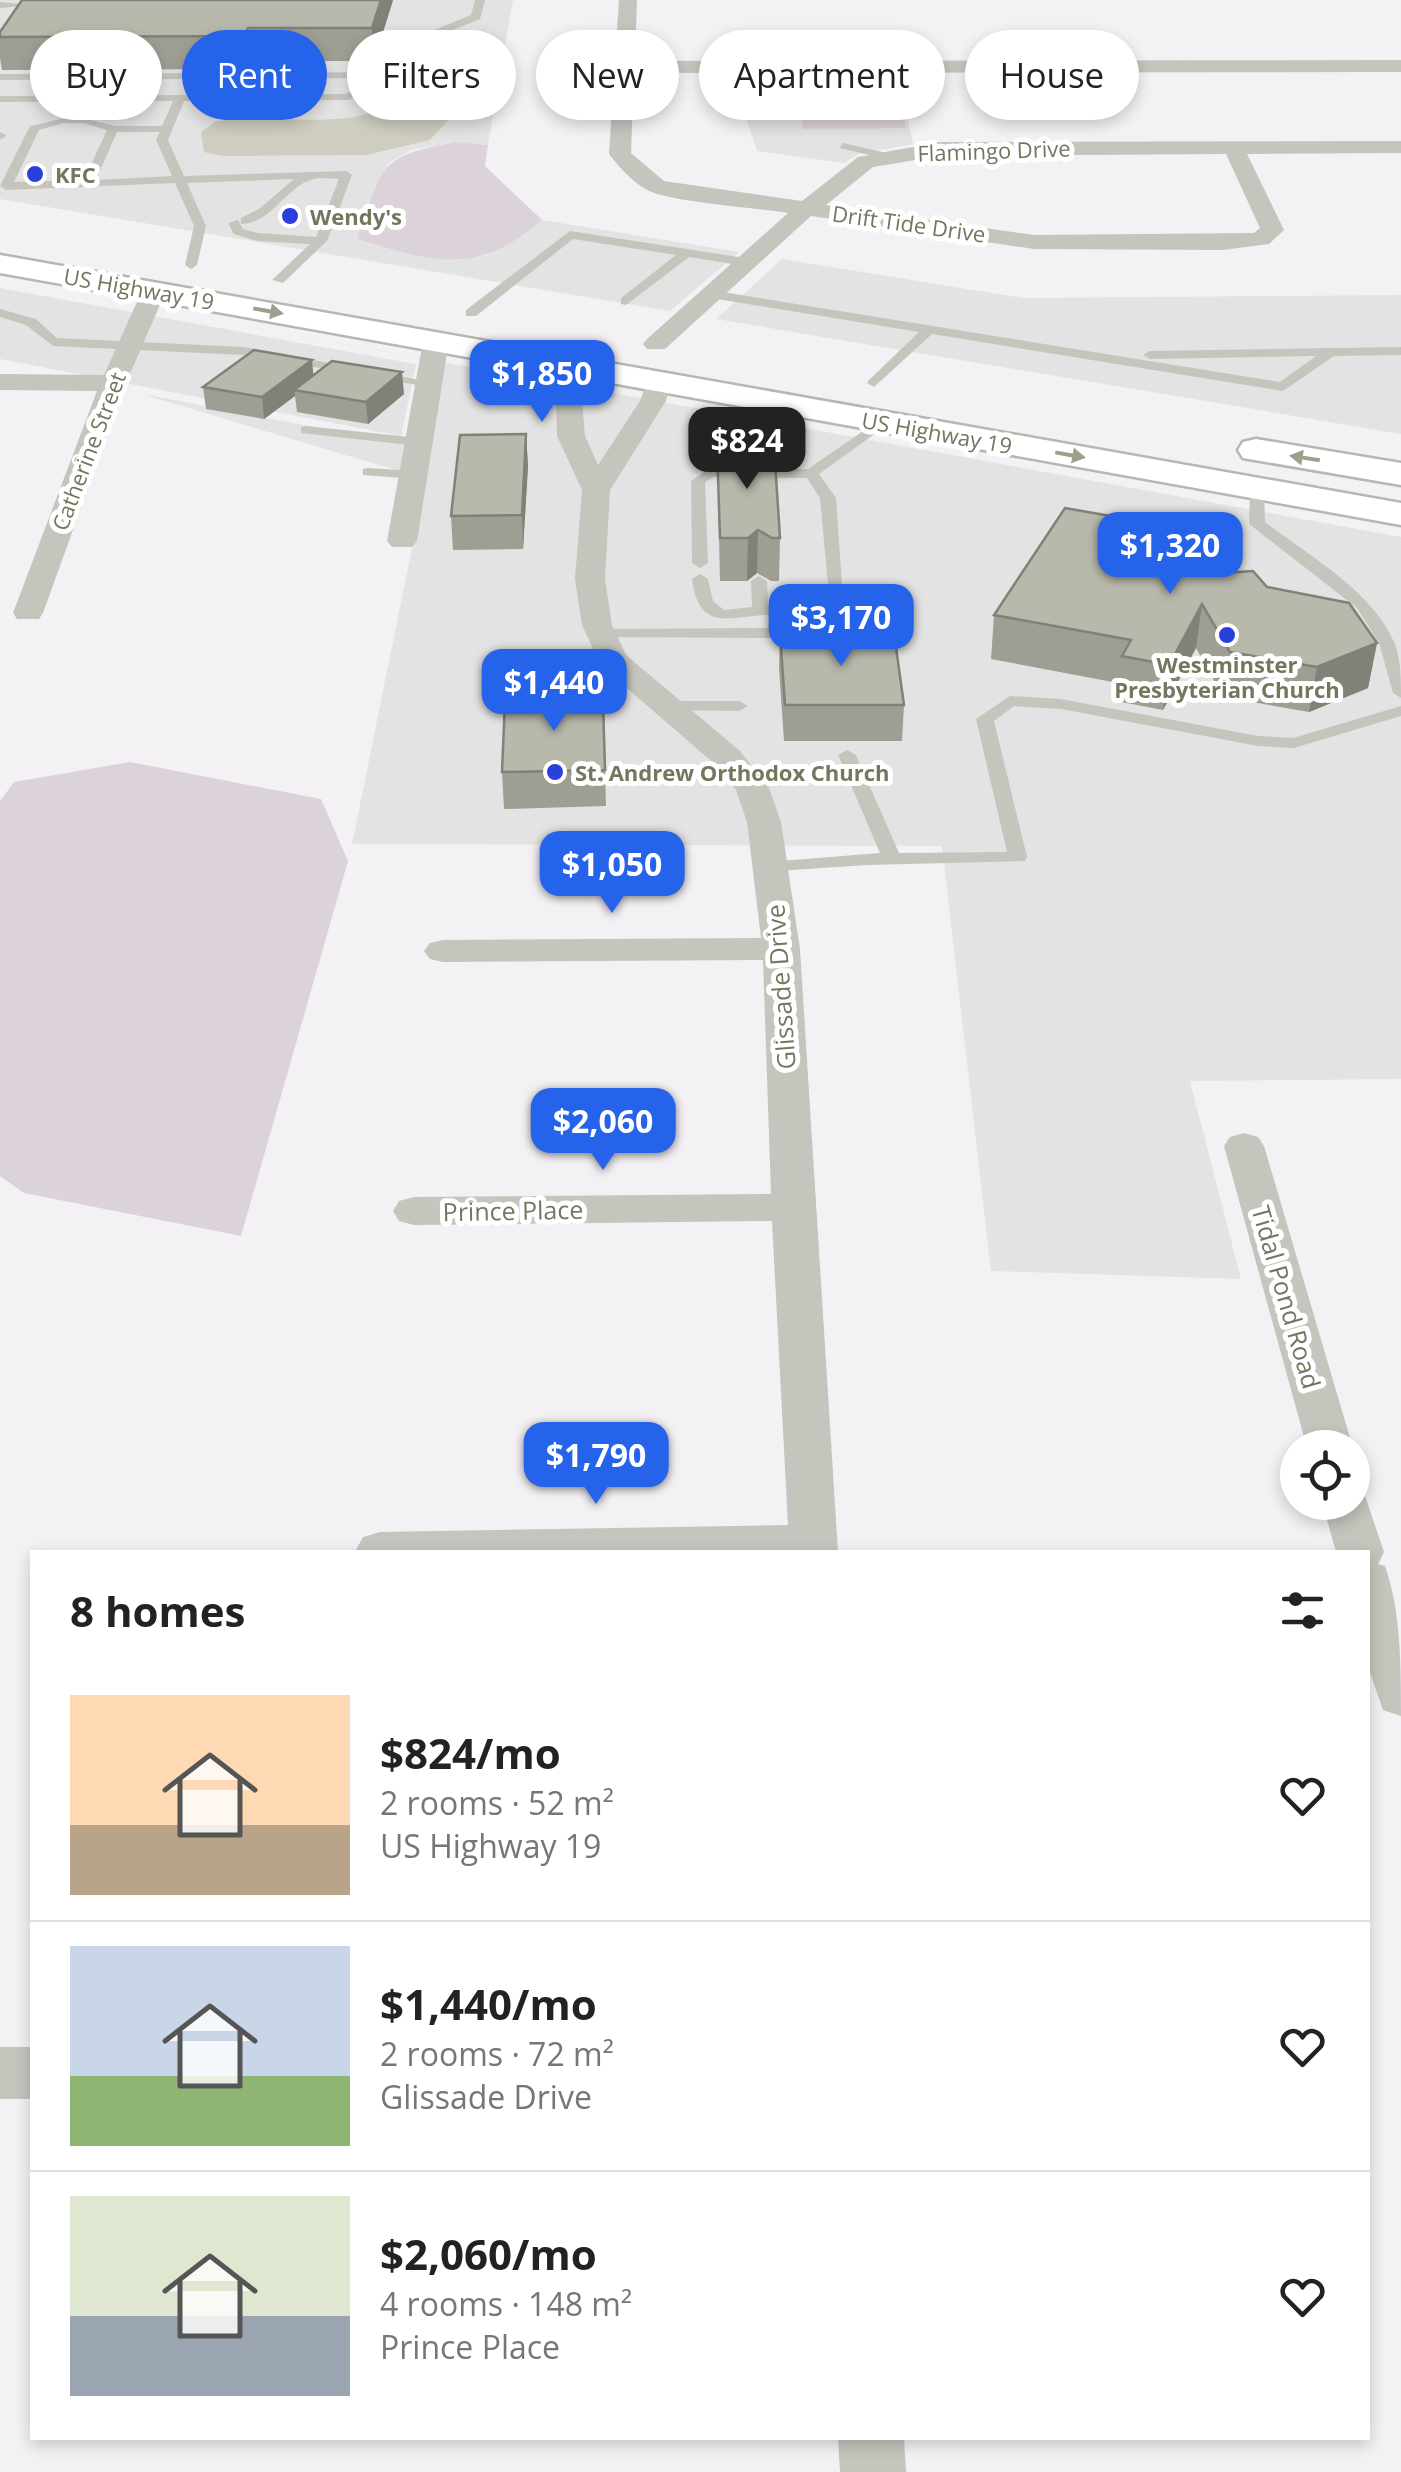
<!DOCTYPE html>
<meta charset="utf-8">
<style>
body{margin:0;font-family:"Open Sans",sans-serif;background:#f6f6f6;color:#222;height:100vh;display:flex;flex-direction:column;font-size:38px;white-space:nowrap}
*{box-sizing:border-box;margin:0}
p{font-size:32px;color:#767676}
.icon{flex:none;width:55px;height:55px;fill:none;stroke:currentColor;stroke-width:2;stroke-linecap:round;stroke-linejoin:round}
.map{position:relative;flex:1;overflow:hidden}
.drawer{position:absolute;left:30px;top:1550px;width:1340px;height:890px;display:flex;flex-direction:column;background:#fff;border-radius:0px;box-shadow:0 5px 15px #0003}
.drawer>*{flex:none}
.banner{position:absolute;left:30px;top:30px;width:1342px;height:90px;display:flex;gap:20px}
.buttons{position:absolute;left:1280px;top:1430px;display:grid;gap:20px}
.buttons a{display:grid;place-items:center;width:90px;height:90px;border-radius:50%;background:#fff;box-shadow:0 5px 15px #0003;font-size:50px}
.price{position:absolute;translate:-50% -85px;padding:0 22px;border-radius:20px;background:#2563eb;color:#fff;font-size:32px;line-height:65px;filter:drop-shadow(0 2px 5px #0008)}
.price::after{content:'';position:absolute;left:50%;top:60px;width:30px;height:22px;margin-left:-15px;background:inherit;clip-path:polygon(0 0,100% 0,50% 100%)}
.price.on{background:#222;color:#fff}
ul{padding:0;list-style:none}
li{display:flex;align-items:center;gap:30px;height:250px;padding:0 40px}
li+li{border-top:2px solid #e0e0e0}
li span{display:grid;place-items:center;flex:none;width:280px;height:200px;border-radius:0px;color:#555}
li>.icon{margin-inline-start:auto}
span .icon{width:120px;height:120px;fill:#fffc;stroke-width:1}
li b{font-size:42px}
h2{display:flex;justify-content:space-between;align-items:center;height:120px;padding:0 40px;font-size:42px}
.tag{padding:0 35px;border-radius:45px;background:#fff;box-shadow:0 5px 15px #0003;font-size:35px;line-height:90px}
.tag.on{background:#2563eb;color:#fff}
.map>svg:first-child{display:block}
.built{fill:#e4e3e3}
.green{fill:#dcd3da}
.water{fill:#cecdc0}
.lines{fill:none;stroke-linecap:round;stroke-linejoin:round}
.highway-casing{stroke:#b6b7af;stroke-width:5}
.lane{fill:#c5c5be;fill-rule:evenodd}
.street{fill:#c5c5be;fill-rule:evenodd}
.highway{fill:#fff;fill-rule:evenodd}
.wall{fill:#9e9e94}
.shaded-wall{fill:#818178}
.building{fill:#b8b8ac;stroke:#818178;stroke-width:2.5}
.oneway{fill:#9ea08e}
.poi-dot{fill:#293fde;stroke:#fff;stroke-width:4}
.labels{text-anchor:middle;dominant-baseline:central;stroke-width:10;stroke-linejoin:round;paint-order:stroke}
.far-street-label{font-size:22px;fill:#74775d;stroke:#fff}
.far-poi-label{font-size:22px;font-weight:bold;fill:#74775d;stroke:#fff;text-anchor:start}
.street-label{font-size:25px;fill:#74775d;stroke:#fff}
</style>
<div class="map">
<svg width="1401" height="2472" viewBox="0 0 1401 2472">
<rect width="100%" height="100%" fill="#f4f1f5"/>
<g class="built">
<polygon points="0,0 513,0 488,145 456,142 411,150 386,165 485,256 542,220 739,252 670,311 0,199"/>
<polygon points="724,71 898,71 913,144 859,154 844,163 757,151 740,100 726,98"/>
<polygon points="782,259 1023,298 1401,295 1401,434 716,319"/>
<polygon points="0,281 1401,537 1401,1079 1190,1081 1241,1279 991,1271 942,846 352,844 426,479 138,393 392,442 417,436 424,359"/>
<polygon points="0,288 416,364 401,436 0,359"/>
</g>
<g class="green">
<polygon points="902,107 906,128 803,129 801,108"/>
<path d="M 456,142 L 488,145 L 485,166 L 542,220 C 476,277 433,262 357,239 C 385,166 374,157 456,142 Z"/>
<polygon points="130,762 321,799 348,861 241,1236 24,1193 0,1176 0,801 14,782"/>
</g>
<path class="water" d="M 473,52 L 487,78 L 430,140 L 366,155 L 222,156 L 204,152 L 201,132 L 217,121 C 295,110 389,147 430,59 Z"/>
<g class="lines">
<g class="highway-casing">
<g id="highway">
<polygon points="0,255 1401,503 1401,525 0,273"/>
<polygon points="1256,439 1401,463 1401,485 1243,458 1238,450 1243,442"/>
</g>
</g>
<g class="lane">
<path d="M 475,0 L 485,0 L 480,19 L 396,53 L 382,86 L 348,100 L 184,101 L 168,140 L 184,176 L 346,171 L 352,175 L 327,241 L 283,283 L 272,280 L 310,244 L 257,241 L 234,234 L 228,223 L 238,220 L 243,229 L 258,233 L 316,237 L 339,179 C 331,179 321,177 314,179 C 286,185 272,224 241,224 L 241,218 L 259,209 L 294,179 L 187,183 L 206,226 L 197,265 L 191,269 L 185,265 L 194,226 L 175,183 L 6,190 L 0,186 L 30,126 L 74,116 L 115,126 L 162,126 L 173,101 L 0,102 L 0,96 L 346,94 L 375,78 L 0,80 L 0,74 L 378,72 L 388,49 L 471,15 ZM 64,123 L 84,123 L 107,130 L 84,180 L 14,182 L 39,130 ZM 117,132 L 160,132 L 156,140 L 172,176 L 96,180 Z"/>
<polygon points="0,2 32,5 0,8"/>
<polygon points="878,63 883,66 885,79 880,82 818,82 790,67 799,65 820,76 874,76 873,66"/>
<polygon points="0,132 6,135 4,138 0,139"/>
<polygon points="843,143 891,154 893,156 887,159 839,148"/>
<polygon points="570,231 745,258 751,262 745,266 689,257 626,305 621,304 621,298 676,255 573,239 476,316 466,316 466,310"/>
<polygon points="710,290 1280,382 1316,356 1150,359 1143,355 1150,351 1401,347 1401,355 1334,356 1283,391 932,334 874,387 867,383 869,380 919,332 705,297 705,291"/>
<polygon points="0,309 36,319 57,338 244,347 436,383 429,387 244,355 53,346 26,325 0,317"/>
<path d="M 882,418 L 887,419 L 887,425 L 819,474 L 836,498 L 844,612 L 774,638 L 595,637 L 595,631 L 601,629 L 772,628 L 807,615 C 794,615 780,614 766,615 C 728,617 699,632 692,579 L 700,574 L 708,579 L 713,601 L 724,610 L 752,607 L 751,581 L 759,576 L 767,581 L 768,605 L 830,606 L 820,498 L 807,478 L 766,478 L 759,474 L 766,470 L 808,469 Z"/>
<polygon points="306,426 419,438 426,442 419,446 301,433 301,427"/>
<path d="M 714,465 L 747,465 L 754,469 C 738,480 726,467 705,482 L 708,563 L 700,568 L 692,563 L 691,481 Z"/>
<polygon points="368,468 414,471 421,475 414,479 363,475 363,469"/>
<path d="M 1257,484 L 1264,488 L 1265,522 C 1310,557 1372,590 1395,644 C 1401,661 1401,680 1401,698 L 1393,693 L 1379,643 L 1357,608 L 1249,524 L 1250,488 Z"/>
<polygon points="1010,696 1061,699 1258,736 1293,738 1401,706 1401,716 1294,748 1258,746 1061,709 1014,706 994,721 1027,857 1025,861 867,865 761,872 761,864 768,862 880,853 838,755 847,750 856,755 899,853 1007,852 976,719"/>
<polygon points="667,701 739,701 748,706 739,711 661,710 661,702"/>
</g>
<g class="street">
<path d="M 619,0 L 637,0 L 635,61 L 1401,60 L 1401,72 L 634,73 L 631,153 L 664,181 L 802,201 L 858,157 L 940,142 L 1401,141 L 1401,153 L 1247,154 L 1284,230 L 1269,244 L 1223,250 L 1034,249 L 811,216 L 665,349 L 647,349 L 643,344 L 647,339 L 788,213 C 758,208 672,202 649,191 C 633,183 620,168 609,154 ZM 1226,154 L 1260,228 L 1254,233 L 1034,235 L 826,205 L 873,167 L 940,156 Z"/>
<polygon points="154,284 166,291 126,383 43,613 39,619 17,619 13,613 97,391 0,390 0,374 104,375 142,291"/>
<polygon points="436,333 449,341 417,541 412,547 392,547 387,541 423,341"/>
<polygon points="593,361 606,369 582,401 585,436 598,465 640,401 649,377 658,375 671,383 666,401 610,490 605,579 612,625 626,655 740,751 769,788 781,822 800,949 838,1552 356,1550 363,1537 380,1532 788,1525 772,1221 414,1225 399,1221 393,1211 399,1201 414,1197 771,1194 763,960 443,962 430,959 424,951 430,943 443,940 761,938 747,822 736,790 716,765 601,666 582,625 575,579 582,490 557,436 556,400 584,364"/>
<polygon points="1244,1133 1258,1137 1264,1146 1353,1448 1352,1449 1307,1448 1224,1146 1230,1137"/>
<path d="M 1352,1486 L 1363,1490 L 1384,1552 L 1378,1564 L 1385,1566 C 1401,1611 1401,1667 1401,1716 L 1383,1710 L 1368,1667 L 1368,1552 L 1336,1552 L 1322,1502 L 1352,1502 Z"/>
<rect x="0" y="2047" width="32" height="52"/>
<polygon points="838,2438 904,2438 906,2472 840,2472"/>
</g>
<use href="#highway" class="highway"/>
</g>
<g class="wall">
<polygon points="393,0 374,61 251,61 248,69 2,70 0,58 0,32"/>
<polygon points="314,375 404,394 368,424 297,412 295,396 264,419 206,409 203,387"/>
<polygon points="526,434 528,466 523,549 453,550 451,516"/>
<polygon points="717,446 754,454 780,538 779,581 771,581 757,573 747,581 720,581"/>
<polygon points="1190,530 1182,576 1267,587 1377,643 1368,688 1309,712 1223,697 1196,648 1163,710 1116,701 1118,683 991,659 994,615"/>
<polygon points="780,633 904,705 902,741 784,741 779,668"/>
<polygon points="603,702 606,806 504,809 502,772"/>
</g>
<g class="shaded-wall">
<polygon points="381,0 393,0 374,61 372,28"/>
<polygon points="248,28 251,61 248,69 244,36"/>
<polygon points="312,360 314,381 294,390 295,396 264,419 262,397"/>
<polygon points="402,372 404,394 368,424 366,402"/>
<polygon points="526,434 528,466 523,549 522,515"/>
<polygon points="758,530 757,573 747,581 748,538"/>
<polygon points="1190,530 1184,573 1156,621 1162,577"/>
<polygon points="1202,604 1196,648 1163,710 1169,665"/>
<polygon points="1377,643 1368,688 1309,712 1317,667"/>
</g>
<g class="building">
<polygon points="22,0 381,0 372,28 248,28 244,36 0,37 0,32"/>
<polygon points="254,350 312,360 262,397 203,387"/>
<polygon points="332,361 402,372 366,402 294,390"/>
<polygon points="526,434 522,515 451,516 460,435"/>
<polygon points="717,446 743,446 754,454 764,446 774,446 780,538 772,538 758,530 748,538 720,538"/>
<polygon points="1065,508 1190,530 1162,577 1253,571 1267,587 1349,603 1377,643 1317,667 1230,652 1202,604 1169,665 1122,656 1131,640 994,615"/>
<polygon points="780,633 894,633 904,705 785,705"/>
<polygon points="530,695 569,695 603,702 605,770 502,772 505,701 518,701"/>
</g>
<defs><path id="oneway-solid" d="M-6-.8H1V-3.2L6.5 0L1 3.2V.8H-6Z" transform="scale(2.5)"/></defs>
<g class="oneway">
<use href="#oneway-solid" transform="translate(268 311) rotate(10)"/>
<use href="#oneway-solid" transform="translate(1070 455) rotate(10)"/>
<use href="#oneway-solid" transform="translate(1305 458) rotate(-171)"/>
</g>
<g class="poi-dot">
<circle cx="35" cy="174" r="10"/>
<circle cx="290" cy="216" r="10"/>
<circle cx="1227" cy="635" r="10"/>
<circle cx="555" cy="772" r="10"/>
</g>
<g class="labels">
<g class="far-street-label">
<text transform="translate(994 150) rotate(-2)">Flamingo Drive</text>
<text transform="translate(909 223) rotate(8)">Drift Tide Drive</text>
<text transform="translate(139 288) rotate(10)">US Highway 19</text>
<text transform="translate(937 432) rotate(10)">US Highway 19</text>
<text transform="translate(88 451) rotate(-69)">Catherine Street</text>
</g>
<g class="far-poi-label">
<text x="55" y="174">KFC</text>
<text x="310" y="216">Wendy's</text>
<text x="1227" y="664" text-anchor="middle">Westminster<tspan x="1227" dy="25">Presbyterian Church</tspan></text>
<text x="575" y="772">St. Andrew Orthodox Church</text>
</g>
<g class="street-label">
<text transform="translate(780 987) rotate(-94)">Glissade Drive</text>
<text transform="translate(513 1210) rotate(-1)">Prince Place</text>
<text transform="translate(1287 1297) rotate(74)">Tidal Pond Road</text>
</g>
</g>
</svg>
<div class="buttons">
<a><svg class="icon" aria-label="locate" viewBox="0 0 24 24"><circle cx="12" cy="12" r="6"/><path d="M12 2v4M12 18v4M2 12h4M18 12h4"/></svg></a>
</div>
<b class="price" style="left:542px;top:425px">$1,850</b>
<b class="price on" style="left:747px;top:492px">$824</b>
<b class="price" style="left:1170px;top:597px">$1,320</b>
<b class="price" style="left:841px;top:669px">$3,170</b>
<b class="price" style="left:554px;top:734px">$1,440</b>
<b class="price" style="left:612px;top:916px">$1,050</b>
<b class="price" style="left:603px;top:1173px">$2,060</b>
<b class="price" style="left:596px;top:1507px">$1,790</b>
<div class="banner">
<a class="tag">Buy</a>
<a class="tag on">Rent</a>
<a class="tag">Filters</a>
<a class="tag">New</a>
<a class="tag">Apartment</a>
<a class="tag">House</a>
</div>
<section class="drawer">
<h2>8 homes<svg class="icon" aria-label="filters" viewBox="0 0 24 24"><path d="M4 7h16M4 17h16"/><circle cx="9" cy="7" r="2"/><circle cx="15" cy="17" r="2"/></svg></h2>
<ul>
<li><span style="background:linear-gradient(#ffd9b3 65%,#b9a48a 0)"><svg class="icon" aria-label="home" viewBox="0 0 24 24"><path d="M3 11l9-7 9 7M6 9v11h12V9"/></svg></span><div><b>$824/mo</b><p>2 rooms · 52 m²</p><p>US Highway 19</p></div><svg class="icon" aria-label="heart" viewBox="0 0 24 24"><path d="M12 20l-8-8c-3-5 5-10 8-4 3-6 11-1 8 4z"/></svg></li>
<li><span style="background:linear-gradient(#c9d6e8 65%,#8fb573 0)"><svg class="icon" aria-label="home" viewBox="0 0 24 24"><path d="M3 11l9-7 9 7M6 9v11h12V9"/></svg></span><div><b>$1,440/mo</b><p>2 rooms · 72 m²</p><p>Glissade Drive</p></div><svg class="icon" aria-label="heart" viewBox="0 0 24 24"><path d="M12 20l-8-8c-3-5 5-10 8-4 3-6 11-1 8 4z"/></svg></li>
<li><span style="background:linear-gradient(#dfe7d0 60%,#9aa5b1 0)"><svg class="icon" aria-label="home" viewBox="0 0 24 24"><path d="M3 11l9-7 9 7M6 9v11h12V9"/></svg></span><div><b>$2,060/mo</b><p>4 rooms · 148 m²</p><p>Prince Place</p></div><svg class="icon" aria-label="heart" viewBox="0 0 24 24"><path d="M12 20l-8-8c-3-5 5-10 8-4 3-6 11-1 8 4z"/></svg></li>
</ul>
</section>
</div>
